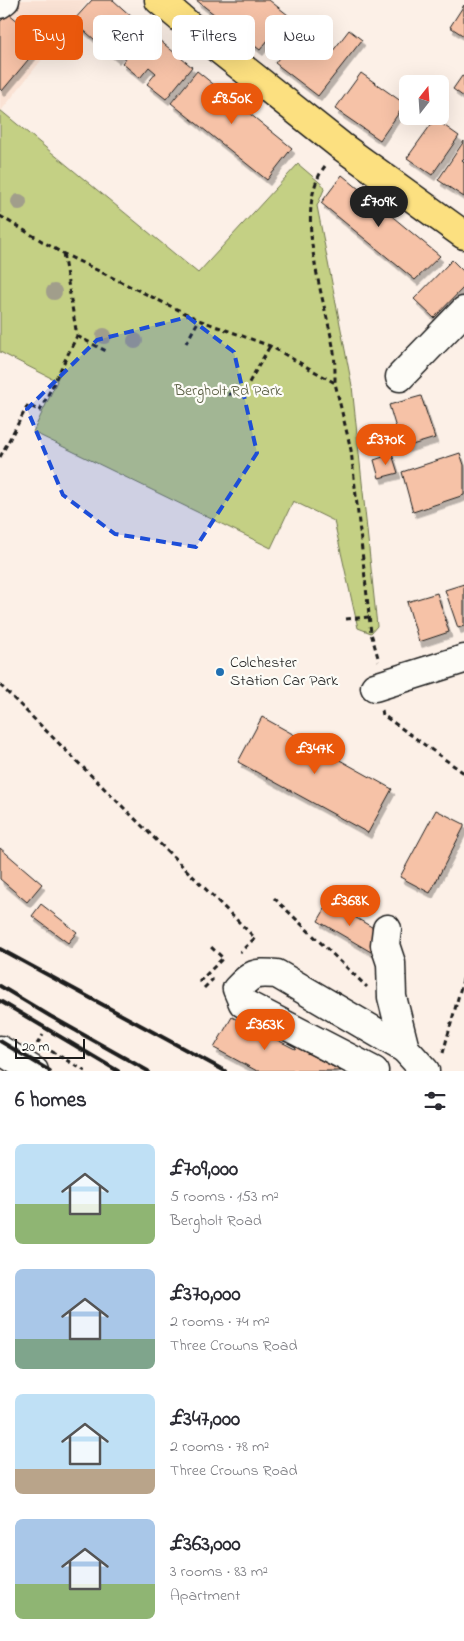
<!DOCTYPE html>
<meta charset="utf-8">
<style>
body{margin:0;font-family:"Indie Flower",sans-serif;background:#f7f7f7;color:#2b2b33;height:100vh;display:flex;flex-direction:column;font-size:19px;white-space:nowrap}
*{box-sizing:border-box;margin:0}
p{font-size:16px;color:#7c7c81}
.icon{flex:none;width:28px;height:28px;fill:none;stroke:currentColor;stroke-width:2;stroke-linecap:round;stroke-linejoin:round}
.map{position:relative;height:1071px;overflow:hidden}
.sheet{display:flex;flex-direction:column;background:#fff;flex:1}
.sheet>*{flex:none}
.banner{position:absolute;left:15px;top:15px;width:435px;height:45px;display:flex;gap:10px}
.needle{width:32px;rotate:17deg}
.fabs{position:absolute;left:399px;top:75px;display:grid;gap:10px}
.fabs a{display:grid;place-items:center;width:50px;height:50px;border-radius:8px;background:#fff;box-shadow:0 5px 20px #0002;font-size:25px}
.scale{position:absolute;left:15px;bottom:12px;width:70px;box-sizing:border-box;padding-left:5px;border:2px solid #1c1c1c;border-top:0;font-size:14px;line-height:18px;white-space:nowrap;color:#1c1c1c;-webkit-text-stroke:4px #fdfcf7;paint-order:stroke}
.price{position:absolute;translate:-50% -42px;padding:0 11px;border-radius:18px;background:#ea580c;color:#fff;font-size:16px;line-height:32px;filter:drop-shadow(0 1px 2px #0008)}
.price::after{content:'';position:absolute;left:50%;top:30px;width:15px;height:11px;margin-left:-8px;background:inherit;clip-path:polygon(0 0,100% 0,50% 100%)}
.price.selected{background:#222;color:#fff}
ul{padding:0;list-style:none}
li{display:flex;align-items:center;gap:15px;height:125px;padding:0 15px}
li span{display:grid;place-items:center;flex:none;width:140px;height:100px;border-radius:8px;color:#555}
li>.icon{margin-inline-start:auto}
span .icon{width:60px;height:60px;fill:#fffc;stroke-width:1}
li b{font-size:21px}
h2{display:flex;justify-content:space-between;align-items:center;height:60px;padding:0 15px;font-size:21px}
.pill{padding:0 18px;border-radius:8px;background:#fff;box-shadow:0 5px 20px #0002;font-size:18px;line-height:45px}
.pill.selected{background:#ea580c;color:#fff}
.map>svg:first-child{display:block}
.built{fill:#fae2d4}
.green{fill:#c4d084;stroke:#707650}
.building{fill:#f6c2a7;stroke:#1c1c1c;filter:url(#shadow)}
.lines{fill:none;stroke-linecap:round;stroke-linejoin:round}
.minor-casing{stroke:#1c1c1c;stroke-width:31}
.major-casing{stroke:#1c1c1c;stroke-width:31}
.path{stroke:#1c1c1c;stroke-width:3;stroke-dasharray:5 4;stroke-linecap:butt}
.minor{stroke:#fdfcf7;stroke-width:28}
.major{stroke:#fce080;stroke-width:28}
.rail{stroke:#1c1c1c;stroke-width:4}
.tree{fill:#a19e8b}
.marked{fill:#1d4ed8;fill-opacity:0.2;stroke:#1d4ed8;stroke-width:4;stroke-dasharray:10 6;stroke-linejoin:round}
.poi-dot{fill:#1f6fb2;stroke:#fdfcf7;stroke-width:2}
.labels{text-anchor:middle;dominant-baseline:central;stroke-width:4.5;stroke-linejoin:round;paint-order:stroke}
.park-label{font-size:16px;fill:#575b40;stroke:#fdfcf7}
.poi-label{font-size:16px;fill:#1c1c1c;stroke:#fdfcf7;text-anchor:start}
</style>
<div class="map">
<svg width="464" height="1071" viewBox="0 0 464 1071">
<defs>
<filter id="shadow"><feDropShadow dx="3" dy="5.5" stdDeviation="0" flood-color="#0004"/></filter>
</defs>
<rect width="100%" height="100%" fill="#fcf0e7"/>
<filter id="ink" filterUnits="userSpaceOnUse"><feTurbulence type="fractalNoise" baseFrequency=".02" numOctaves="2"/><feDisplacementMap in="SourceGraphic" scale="10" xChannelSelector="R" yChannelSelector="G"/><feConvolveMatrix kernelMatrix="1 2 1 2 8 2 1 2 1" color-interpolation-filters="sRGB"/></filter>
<g filter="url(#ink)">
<polygon class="built" points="0,0 89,0 1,111 0,110"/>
<polygon class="green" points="0,110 198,273 298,164 325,187 317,206 352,386 377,626 371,633 358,628 334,521 293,501 271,548 33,432 57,381 0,352"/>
<g class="building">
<polygon points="92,0 113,0 143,27 116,58 73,21"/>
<polygon points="196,0 269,0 288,15 260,50"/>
<polygon points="464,5 464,36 450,27"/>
<polygon points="8,13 43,42 2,91 0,89 0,22"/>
<polygon points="349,30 362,40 318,96 275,63 299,32 329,56"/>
<polygon points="148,31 192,67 166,99 147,84 156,73 149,67 140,78 122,63"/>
<polygon points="197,71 292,148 267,180 171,103"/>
<polygon points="361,73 405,104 380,140 335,109"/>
<polygon points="462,76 464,77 464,97 453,89"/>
<polygon points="435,119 459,136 432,175 407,158"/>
<polygon points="464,141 464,158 462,160 464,162 464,197 438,180"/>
<polygon points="342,175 440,256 415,280 321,203"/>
<polygon points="452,260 464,272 464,287 434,318 414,299"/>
<polygon points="421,396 435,438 402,448 389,405"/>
<polygon points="460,453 464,465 464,495 413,512 402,472"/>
<polygon points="392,454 398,473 379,478 374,460"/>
<polygon points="464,584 464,626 458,628 445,590"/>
<polygon points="437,593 449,632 419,642 407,602"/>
<polygon points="262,717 392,789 368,833 238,762"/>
<polygon points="436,810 464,824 464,827 430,893 400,877"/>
<polygon points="0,848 42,884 27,902 0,879"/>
<polygon points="329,902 382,933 371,952 318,921"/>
<polygon points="41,904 77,932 68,943 32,916"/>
<polygon points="232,1017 295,1049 296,1047 341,1071 257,1071 214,1048"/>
</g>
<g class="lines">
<g class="minor-casing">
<g id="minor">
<polyline points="0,4 5,0"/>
<polyline points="400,377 464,311"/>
<polyline points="375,687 464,659"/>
<polyline points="387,929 385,945 391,963 392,997 405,1049"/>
<polyline points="0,1050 34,1071"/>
<path d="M 374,1071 L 243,1003 L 237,989 C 253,972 255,973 277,974 L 405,1049 L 425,1071"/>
</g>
</g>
<g class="major-casing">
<polyline id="major" points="159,0 191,27 341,146 464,235"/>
</g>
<g class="path">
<path d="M 325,166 C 291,211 326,301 334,352 C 335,362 335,372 335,383"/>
<polyline points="0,216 62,253 199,320 270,346 335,383 351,450 371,633 379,661"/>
<polyline points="77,336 106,351"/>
<polyline points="186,343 199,320"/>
<polyline points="219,395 243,393 270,346"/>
<polyline points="0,457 28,405 40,411 77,336 63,253"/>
<polyline points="346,619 369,617"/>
<polyline points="0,685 255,938 240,952"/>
<polyline points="382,710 383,715 464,773"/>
<polyline points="274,898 367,987"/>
<polyline points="199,982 223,958 211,947"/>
<polyline points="204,988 213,979"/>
<polyline points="37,1044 43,1035"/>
<polyline points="51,1051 85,1071"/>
<polyline points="443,1053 464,976"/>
</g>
<use href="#minor" class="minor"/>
<use href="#major" class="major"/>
<g class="rail">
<polyline points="0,949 225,1071"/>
<polyline points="0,986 50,1016 148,1071"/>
<polyline points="0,1001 118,1071"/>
<polyline points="0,1041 50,1071"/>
</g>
</g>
<g class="tree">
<circle cx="19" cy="202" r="8"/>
<circle cx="54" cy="292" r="8"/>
<circle cx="104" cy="336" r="8"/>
<circle cx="135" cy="341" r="8"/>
</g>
</g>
<path class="marked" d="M 188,317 L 234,352 L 257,453 L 196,547 L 115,534 L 63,495 L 27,409 L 97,340 Z"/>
<circle class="poi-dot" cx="220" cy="672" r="5"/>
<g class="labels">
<g class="park-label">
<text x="228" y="391">Bergholt Rd Park</text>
</g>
<g class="poi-label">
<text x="230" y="663">Colchester<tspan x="230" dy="18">Station Car Park</tspan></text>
</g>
</g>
</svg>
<div class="fabs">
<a><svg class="needle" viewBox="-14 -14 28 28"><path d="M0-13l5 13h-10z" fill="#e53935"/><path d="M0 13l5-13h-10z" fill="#7c7c81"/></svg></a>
</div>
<div class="scale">20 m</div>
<b class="price" style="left:232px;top:125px">£850K</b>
<b class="price selected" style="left:379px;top:228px">£709K</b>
<b class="price" style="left:386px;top:466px">£370K</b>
<b class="price" style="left:315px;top:775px">£347K</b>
<b class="price" style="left:350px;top:927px">£368K</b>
<b class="price" style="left:265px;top:1051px">£363K</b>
<div class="banner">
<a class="pill selected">Buy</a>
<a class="pill">Rent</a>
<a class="pill">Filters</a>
<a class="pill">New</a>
</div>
</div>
<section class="sheet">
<h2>6 homes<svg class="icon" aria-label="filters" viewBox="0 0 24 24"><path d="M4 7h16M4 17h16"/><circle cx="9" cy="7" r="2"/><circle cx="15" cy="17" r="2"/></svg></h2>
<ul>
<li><span style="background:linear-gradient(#bfe0f5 60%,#8fb573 0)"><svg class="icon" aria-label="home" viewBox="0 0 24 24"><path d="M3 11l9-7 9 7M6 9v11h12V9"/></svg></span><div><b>£709,000</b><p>5 rooms · 153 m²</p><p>Bergholt Road</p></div></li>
<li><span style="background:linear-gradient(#a9c7e8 70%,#7fa58c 0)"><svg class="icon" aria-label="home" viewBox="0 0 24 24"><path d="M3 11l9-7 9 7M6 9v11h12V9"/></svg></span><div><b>£370,000</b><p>2 rooms · 74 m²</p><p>Three Crowns Road</p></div></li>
<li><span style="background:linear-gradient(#bfe0f5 75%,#b9a48a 0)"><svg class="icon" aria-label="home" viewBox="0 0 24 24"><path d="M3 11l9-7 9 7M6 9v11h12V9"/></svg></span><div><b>£347,000</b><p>2 rooms · 78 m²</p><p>Three Crowns Road</p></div></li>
<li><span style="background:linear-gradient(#a9c7e8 65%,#8fb573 0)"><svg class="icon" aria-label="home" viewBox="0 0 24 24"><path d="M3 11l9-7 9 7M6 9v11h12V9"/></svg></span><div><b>£363,000</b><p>3 rooms · 83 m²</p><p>Apartment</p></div></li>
</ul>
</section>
